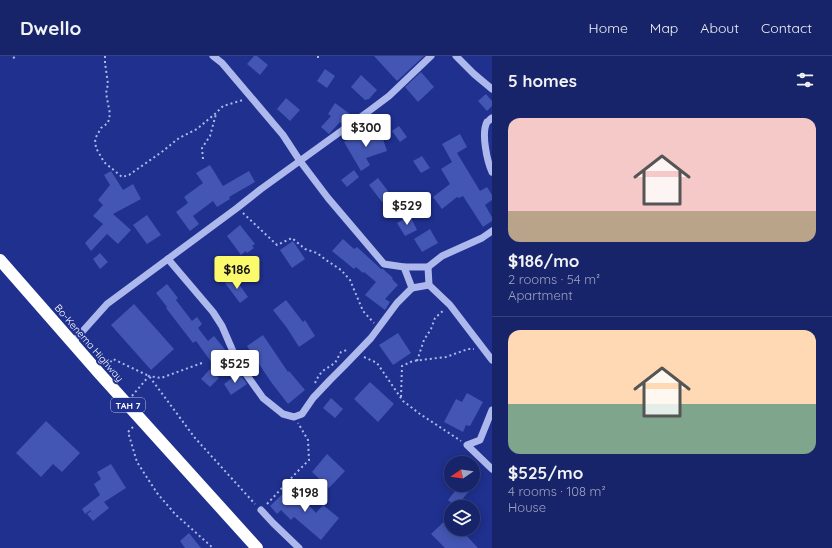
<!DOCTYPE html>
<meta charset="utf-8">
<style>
body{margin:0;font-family:Quicksand,sans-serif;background:#243072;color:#f1f3f6;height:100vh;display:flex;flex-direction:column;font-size:15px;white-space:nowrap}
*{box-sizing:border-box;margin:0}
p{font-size:13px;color:#9ea4c1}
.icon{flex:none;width:22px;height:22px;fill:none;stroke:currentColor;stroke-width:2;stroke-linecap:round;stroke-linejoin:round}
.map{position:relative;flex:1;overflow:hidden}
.drawer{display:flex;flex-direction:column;background:#17246a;width:340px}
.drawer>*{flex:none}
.needle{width:26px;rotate:257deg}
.controls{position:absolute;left:444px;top:400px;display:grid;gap:8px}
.controls a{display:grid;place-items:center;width:36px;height:36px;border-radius:50%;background:#17246a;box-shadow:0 2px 10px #0003,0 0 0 1px #36417e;font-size:20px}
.price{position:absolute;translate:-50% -34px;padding:0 9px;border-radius:4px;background:#fff;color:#222;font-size:13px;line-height:26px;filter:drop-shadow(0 1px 2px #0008)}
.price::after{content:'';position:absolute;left:50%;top:24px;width:12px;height:9px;margin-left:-6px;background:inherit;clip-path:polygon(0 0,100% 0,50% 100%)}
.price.on{background:#fbfa6d;color:#111}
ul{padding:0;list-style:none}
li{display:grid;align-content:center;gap:8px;height:212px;padding:0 16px}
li+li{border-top:1px solid #36417e}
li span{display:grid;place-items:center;height:124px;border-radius:12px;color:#555}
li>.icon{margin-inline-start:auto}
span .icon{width:72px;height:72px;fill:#fffc;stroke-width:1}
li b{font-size:17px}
h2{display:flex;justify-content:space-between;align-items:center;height:48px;padding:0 16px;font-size:17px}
header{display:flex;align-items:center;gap:24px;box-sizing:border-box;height:56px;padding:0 20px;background:#17246a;border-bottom:1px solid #36417e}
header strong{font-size:19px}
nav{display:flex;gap:22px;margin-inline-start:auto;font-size:14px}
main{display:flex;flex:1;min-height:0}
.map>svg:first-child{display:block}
.building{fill:#4356b3}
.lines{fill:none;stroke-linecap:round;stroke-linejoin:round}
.path{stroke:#adb8ed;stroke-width:2;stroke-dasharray:2 3;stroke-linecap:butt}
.minor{stroke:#adb8ed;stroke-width:7}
.highway{stroke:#fff;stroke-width:12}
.labels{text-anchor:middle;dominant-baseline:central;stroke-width:4;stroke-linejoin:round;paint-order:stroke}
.shield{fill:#1f308e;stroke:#bcc1dd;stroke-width:1}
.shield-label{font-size:9px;font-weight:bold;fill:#fff}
.street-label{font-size:10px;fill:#fff;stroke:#1f308e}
</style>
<header>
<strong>Dwello</strong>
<nav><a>Home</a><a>Map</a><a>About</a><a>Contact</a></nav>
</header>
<main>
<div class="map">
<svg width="492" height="492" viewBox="0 0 492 492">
<rect width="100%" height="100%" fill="#1f308e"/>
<g class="building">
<polygon points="254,0 257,0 268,9 260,19 247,8"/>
<polygon points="374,0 424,0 397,25"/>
<polygon points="325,13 335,20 327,32 317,25"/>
<polygon points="421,16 434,31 418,46 405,31"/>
<polygon points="361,19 377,34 369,43 365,44 351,31"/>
<polygon points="486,38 492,45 492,50 487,55 478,45"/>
<polygon points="286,42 300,54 290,65 277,53"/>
<polygon points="335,47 350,58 344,67 342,68 340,66 329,78 321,71 331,60 328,58"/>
<polygon points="399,70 407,81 400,86 392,75"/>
<polygon points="380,74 387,95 366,102 370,109 361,115 344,86 353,81 355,83"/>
<polygon points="460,78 467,91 457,97 480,135 487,131 492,139 492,144 485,149 492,161 492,165 483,171 463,140 459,142 457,141 442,153 433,141 450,128 441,113 452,106 442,88"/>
<polygon points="422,100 430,112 421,117 413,105"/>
<polygon points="210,109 223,130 249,115 255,126 229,141 230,143 217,151 213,145 193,160 199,168 190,175 176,156 188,147 184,141 203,127 196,117"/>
<polygon points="354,114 359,121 347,131 341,124"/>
<polygon points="111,115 123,134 133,128 141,143 113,158 131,174 118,188 107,178 91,195 85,187 103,168 93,160 103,149 98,144 110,129 104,119"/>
<polygon points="378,122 391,139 382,146 369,129"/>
<polygon points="147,159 161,179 147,188 133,169"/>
<polygon points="410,160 417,174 405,180 397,167"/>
<polygon points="240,169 255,188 252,190 254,192 247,197 246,195 241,199 227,180"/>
<polygon points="430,173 438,187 422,196 414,183"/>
<polygon points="343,183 354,193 357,191 381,213 383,213 393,222 392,223 398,229 385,243 390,246 385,254 365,239 376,226 364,216 363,217 356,211 354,213 332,195"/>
<polygon points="293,185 305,203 292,212 280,194"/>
<polygon points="100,197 108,206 100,213 93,203"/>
<polygon points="234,221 248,241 240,247 225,227"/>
<polygon points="167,228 178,242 176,244 192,265 197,261 202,268 198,272 208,285 214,280 227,296 212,307 196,285 193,287 166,252 167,251 156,237"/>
<polygon points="286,244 303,266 305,264 315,280 299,291 287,272 273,254"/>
<polygon points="134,248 174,293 151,314 111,269"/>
<polygon points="398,277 411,297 393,309 379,289"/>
<polygon points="263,279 288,316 289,315 305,334 288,348 271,326 247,290"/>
<polygon points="210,313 219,322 210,331 201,323"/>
<polygon points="239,317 247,328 231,339 224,328"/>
<polygon points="370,326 394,348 378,366 354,343"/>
<polygon points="467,337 483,346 470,370 466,369 463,376 444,366 456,343 462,346"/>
<polygon points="331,342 343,353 335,362 323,352"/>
<polygon points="46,365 80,397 62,416 53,408 41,421 16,397"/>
<polygon points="327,398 345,415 329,432 312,416"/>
<polygon points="111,408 126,432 104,446 109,452 93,465 87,458 91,455 91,454 85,458 82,453 100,439 94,428 101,423 97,416"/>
<polygon points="460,429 474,429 456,451 448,444"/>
<polygon points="291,430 316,457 323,449 339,462 321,484 294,461 291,464 281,454 277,458 270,450"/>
<polygon points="451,459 451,473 452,473 459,480 463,476 478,492 445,492 431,478"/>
<polygon points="189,477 201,492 185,492 180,485"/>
</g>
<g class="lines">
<g class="path">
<polyline points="105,0 105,7 108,28 106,37 110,58 108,67 101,72 95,83 96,92 104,106 122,121 129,119 163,95 179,82 197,73 216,57 223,50 243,44"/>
<polyline points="318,0 318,4"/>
<polyline points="13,2 17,0"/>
<polyline points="203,103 202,92 210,80 216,58"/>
<polyline points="243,157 277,189 292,182 305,193 317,197 326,204 341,214 350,224 363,255 374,267"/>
<polyline points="364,301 377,307 403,345 420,358 461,385"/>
<polyline points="417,305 424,284 431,273 435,262 444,254"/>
<polyline points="107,310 113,303 149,320 195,382 255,448"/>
<polyline points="315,327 319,319 324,314 335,307 341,296 347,294"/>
<polyline points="132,340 149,320 161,322 202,307"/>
<polyline points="401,341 402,310 413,305 446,301 468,293 474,293"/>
<polyline points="133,371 128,376 137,406 157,437 175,458 213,492"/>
<polyline points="267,448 297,416 309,404 308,384 298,367"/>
</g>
<g class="minor">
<polyline points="213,0 222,7 283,79 300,105 328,142 384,208 404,211 428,211 442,200 482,182 492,175"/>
<polyline points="456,0 474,18 492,33"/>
<path d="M 492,62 C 490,63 489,65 487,66 C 481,77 487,105 492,116"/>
<polyline points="168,203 213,256 222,270 235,300 241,311 263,342 283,358 294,361 302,358 313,342 330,324 345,309 371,282 397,247 412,232 404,211"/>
<polyline points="428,211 429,229 450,249 492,304"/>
<polyline points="412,232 429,229"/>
<polyline points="73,286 107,248 237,152 261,133 369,55 389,40 431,0"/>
<polyline points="492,354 480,384 467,389 492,413"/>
<polyline points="261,454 273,467 299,492"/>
</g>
<polyline class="highway" points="0,204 99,317 257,492"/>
</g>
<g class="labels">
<rect class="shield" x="111" y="342" width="34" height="14" rx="3"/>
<g class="shield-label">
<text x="128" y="349">TAH 7</text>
</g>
<g class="street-label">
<text transform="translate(89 287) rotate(49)">Bo-Kenema Highway</text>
</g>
</g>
</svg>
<div class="controls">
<a><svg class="needle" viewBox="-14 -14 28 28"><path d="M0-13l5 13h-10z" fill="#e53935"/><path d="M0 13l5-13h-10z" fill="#9ea4c1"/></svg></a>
<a><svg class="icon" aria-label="layers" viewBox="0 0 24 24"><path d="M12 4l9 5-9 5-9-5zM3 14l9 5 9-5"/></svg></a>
</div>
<b class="price" style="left:366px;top:92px">$300</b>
<b class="price" style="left:407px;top:170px">$529</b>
<b class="price on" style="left:237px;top:234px">$186</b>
<b class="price" style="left:235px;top:328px">$525</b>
<b class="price" style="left:305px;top:457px">$198</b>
</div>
<section class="drawer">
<h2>5 homes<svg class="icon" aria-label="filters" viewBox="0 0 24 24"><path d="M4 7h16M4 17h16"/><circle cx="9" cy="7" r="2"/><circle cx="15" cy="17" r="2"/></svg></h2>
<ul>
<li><span style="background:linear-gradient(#f6c9c9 75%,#b9a48a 0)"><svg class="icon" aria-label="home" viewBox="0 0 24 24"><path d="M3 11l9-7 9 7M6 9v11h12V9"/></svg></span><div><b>$186/mo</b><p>2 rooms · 54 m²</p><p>Apartment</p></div></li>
<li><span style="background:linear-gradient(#ffd9b3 60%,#7fa58c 0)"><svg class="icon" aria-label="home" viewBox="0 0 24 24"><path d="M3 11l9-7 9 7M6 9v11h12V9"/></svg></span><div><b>$525/mo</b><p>4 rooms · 108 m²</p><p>House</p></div></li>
</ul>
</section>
</main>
